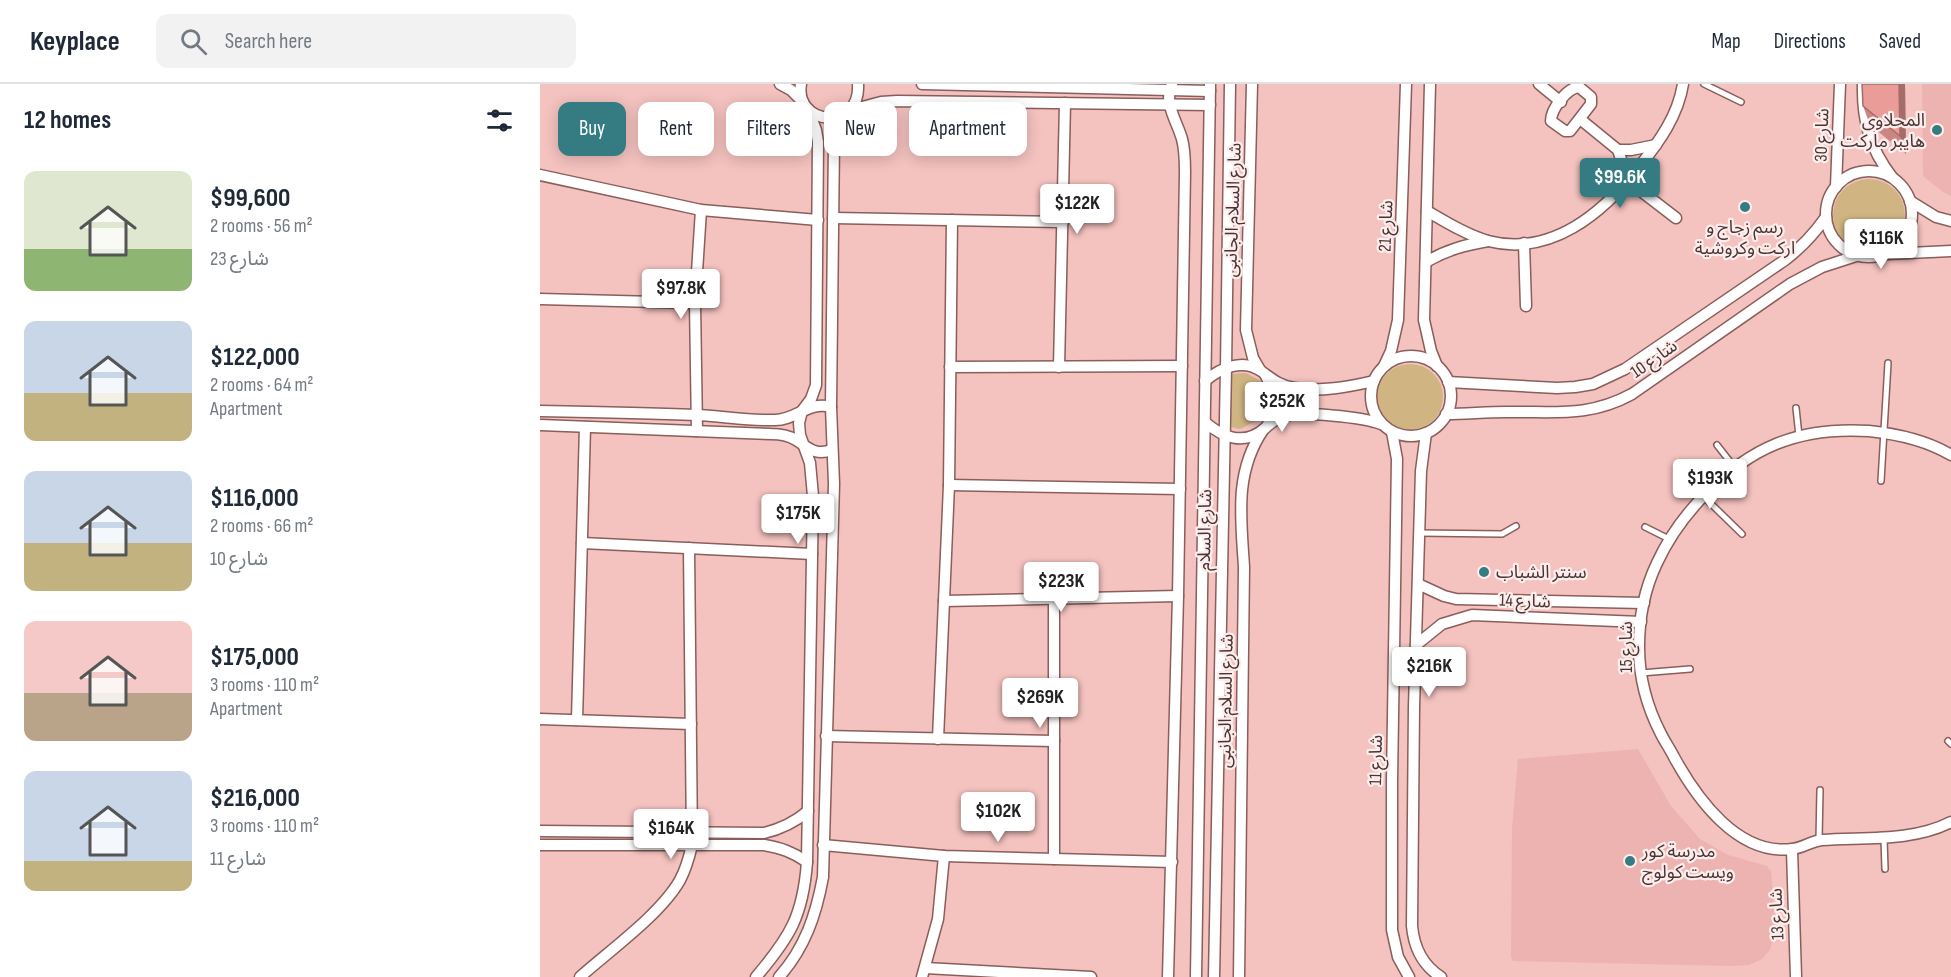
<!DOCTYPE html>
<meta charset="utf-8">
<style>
body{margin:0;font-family:"Sofia Sans Condensed","Noto Sans Arabic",sans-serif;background:#f2f2f3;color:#1f2937;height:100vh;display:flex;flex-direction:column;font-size:22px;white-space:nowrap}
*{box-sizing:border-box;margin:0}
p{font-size:20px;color:#747a83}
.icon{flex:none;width:33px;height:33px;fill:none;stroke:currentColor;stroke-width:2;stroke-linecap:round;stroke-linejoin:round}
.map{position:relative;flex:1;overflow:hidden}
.side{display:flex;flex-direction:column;background:#fff;width:540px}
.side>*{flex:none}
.banner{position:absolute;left:18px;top:18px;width:570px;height:54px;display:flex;gap:12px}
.price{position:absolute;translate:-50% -51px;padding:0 14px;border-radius:6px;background:#fff;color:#222;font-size:20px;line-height:39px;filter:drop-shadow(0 2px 3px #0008)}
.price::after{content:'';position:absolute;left:50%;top:36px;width:18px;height:14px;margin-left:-9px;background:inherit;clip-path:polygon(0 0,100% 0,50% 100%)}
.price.active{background:#347c82;color:#fff}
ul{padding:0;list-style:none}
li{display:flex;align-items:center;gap:18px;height:150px;padding:0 24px}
li span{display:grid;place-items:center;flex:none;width:168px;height:120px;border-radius:12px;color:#555}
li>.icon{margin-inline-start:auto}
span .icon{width:72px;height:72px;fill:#fffc;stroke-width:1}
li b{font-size:26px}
h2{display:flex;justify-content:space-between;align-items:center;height:72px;padding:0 24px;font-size:26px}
.pill{padding:0 21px;border-radius:12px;background:#fff;box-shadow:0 3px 15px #0003;font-size:21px;line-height:54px}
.pill.active{background:#347c82;color:#fff}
header{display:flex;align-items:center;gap:36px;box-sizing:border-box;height:84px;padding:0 30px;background:#fff;border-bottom:2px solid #e0e1e3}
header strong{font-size:28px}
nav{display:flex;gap:33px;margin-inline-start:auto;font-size:21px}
.search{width:420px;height:54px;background:#f2f2f3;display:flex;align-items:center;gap:15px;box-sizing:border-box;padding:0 21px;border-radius:12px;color:#747a83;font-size:22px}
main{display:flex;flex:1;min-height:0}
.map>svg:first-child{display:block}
.built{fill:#edb3b0}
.green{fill:#d0b582}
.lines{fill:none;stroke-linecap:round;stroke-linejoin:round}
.service-casing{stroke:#895e5b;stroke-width:8}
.minor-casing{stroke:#895e5b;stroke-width:13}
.service{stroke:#fff;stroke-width:5}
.minor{stroke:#fff;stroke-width:10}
.wall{fill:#c98683}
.shaded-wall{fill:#a46d6a}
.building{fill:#ea9c98;stroke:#a46d6a;stroke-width:1.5}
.poi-dot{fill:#347c82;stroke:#fdedec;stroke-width:2}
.labels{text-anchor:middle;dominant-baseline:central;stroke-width:4.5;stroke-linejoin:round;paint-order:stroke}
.poi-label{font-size:18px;fill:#483533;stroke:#fdedec;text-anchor:start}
.street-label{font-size:18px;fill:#483533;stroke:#fdedec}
</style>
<header>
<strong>Keyplace</strong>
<div class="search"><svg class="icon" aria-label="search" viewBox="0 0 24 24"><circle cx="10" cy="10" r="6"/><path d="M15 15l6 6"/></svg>Search here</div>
<nav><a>Map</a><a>Directions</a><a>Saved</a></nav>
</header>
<main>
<section class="side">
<h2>12 homes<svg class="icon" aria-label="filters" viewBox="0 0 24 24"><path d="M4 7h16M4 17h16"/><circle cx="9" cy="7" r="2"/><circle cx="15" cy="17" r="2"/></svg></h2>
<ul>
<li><span style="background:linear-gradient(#dfe7d0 65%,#8fb573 0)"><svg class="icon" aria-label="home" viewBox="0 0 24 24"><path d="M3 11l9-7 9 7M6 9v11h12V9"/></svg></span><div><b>$99,600</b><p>2 rooms · 56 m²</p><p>شارع 23</p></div></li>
<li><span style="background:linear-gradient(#c9d6e8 60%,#c2b280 0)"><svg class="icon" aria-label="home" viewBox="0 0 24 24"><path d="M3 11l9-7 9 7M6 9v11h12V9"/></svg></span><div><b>$122,000</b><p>2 rooms · 64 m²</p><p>Apartment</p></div></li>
<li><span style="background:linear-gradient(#c9d6e8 60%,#c2b280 0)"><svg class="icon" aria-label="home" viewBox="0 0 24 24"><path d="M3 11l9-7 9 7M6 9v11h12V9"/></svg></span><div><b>$116,000</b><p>2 rooms · 66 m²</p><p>شارع 10</p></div></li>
<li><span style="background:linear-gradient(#f6c9c9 60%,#b9a48a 0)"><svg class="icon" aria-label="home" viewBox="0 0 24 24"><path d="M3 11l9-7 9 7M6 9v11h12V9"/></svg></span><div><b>$175,000</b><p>3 rooms · 110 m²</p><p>Apartment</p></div></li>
<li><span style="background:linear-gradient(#c9d6e8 75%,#c2b280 0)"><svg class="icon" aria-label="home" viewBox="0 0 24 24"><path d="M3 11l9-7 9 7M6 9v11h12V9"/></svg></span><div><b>$216,000</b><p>3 rooms · 110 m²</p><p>شارع 11</p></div></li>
</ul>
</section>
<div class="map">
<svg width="1411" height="893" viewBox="0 0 1411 893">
<rect width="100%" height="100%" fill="#f4c2bf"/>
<g class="built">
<polygon points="1382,0 1411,0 1411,112 1403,108 1383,92"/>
<polygon points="1098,665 1131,722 1160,755 1188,771 1227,782 1231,787 1234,825 1233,855 1230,866 1222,875 1209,881 1192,882 973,877 971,873 972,745 978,675"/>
</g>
<g class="green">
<circle cx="1329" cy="131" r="36"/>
<circle cx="870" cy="313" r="33"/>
<path d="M 706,289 L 721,297 C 730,323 725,334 700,345 L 691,343 L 691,290 Z"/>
</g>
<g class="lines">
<g class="service-casing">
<g id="service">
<polyline points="1164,0 1201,18"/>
<polyline points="1256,324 1259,352"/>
<polyline points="1177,361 1195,384"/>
<polyline points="1341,397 1348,279"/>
<polyline points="1163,412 1202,450"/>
<polyline points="1105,443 1129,455"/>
<polyline points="879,449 962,450 976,442"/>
<polyline points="1101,589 1150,585"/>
<polyline points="1408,657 1411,660"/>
<polyline points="1344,754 1345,785"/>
<polyline points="1279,756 1280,706"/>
</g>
</g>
<g class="minor-casing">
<g id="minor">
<polyline points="240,0 251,6 263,18"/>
<path d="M 261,0 C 254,42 321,48 318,0"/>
<polyline points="382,0 670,7"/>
<polyline points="712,0 706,246 713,274 720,286"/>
<polyline points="890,0 884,236 891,267 897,282"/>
<polyline points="999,0 1021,18"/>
<path d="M 1323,0 C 1322,36 1330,65 1352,93"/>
<path d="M 1039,3 L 1051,13 L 1051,20 L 1030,47 L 1025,47 L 1011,37 C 1011,25 1027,4 1039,3 Z"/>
<polyline points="311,26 341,18 357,17 670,21"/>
<polyline points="1040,35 1078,66 1088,97 1136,134"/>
<polyline points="1078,66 1091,66 1116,61"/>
<circle cx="1329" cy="130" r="43"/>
<polyline points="0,91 161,126 278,136"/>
<polyline points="1296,103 1300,0"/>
<polyline points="1370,117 1396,133 1411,137"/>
<path d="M 887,127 C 906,138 927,151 948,157 C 1011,173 1063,129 1099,83 C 1119,58 1138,32 1143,0"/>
<polyline points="293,134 523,138"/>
<polyline points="984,159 986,222"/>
<polyline points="1348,170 1411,167"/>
<path d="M 886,178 C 906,166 925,161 948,157"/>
<polyline points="0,215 155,219"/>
<circle cx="871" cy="312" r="40"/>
<polyline points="844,282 851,267 858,236 866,0"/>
<polyline points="410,283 642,282"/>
<polyline points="519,283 525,19"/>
<path d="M 726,292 C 735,310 736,322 728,340"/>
<path d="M 665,297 C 680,284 703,274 721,287 C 732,295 740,302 754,304 C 781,308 808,303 834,297"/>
<path d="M 908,298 L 1017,304 L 1035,303 L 1053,300 L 1085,285 L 1245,176 C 1262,163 1274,150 1286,133"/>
<path d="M 0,327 C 52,328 104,329 156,331 C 182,332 209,337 235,336 C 256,336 268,317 291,323"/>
<path d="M 906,330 C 926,330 946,328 966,328 C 1014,327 1048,334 1092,310 L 1250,200 L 1282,183 L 1316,172"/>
<path d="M 665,338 C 682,353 704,362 724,345 C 730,340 735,335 743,332 C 761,327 823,333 841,340"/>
<path d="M 0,341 L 231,350 C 240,350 248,351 256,356 C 269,364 275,372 292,366"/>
<polyline points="157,347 155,219 161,126"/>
<polyline points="852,348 857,375 852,697 852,846 858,873 869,893"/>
<path d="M 886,349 L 881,387 L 874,623 L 872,842 C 874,864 882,881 901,893"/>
<path d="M 1411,371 C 1386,356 1358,350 1329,347 C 1298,345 1265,348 1236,360 C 1187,380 1139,431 1117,479 C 1105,504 1099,535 1099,563 C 1099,593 1107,623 1121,650 C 1125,658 1130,665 1134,673 C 1157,715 1198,772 1252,765 C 1263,764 1271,757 1282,756 C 1324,753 1372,758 1411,738"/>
<polyline points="409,401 640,405"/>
<polyline points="42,459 272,470"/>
<polyline points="878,500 904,512 916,515 1104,519"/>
<polyline points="514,515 514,775"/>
<polyline points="404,517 638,512"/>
<polyline points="876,561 902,540 932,531 1101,538"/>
<polyline points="0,635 151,640"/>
<polyline points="37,636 45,343"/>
<polyline points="286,652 514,657"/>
<polyline points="398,655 409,401 412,136"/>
<path d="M 0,747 L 224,749 C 241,745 254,739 268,727"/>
<path d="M 0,761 L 224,761 C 241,764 253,768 267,778"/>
<polyline points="283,761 404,772 632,778"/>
<polyline points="1252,766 1256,893"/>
<polyline points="385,884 551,893"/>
<path d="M 40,893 C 69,867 121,830 140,796 C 146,785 149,774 152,761 L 149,464"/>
<path d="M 216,893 C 250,853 263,832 267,778 L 273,412 L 270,379 L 260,351 L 259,339 L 262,327 L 271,315 L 276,301 L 278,58 L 276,46 L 268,25"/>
<path d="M 239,893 C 265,864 276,831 283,793 L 294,400 L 291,323 L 294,58 L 303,31"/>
<polyline points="382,893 398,835 404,772"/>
<path d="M 628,893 L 638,512 L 645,88 C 645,77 645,66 642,55 C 637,37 623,19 632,0"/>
<polyline points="656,893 670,0"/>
<polyline points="674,893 686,284 690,0"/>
<path d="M 699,893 L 704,483 C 701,434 694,389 723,346"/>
</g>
</g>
<use href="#service" class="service"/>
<use href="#minor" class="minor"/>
</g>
<polygon class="wall" points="1322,0 1365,0 1366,70 1330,41 1323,22"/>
<polygon class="shaded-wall" points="1359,0 1365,0 1366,70 1360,52"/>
<polygon class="building" points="1322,0 1359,0 1360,52 1323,22"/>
<g class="poi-dot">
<circle cx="1397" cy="46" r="6"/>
<circle cx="1205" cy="123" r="6"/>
<circle cx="944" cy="488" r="6"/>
<circle cx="1090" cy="777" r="6"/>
</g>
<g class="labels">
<g class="poi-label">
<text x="1385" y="36" text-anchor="end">المحلاوى<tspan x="1385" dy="21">هايبر ماركت</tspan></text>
<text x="1205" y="143" text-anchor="middle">رسم زجاج و<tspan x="1205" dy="21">اركت وكروشية</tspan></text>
<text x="956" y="488">سنتر الشباب</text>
<text x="1102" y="767">مدرسة كور<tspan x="1102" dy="21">ويست كولوج</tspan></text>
</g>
<g class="street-label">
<text transform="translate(1282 51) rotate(-88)">شارع 30</text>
<text transform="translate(693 126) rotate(-88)">شارع السلام الجانبى</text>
<text transform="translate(846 142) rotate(-88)">شارع 21</text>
<text transform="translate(1114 275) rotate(-35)">شارع 10</text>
<text transform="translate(665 446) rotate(-89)">شارع السلام</text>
<text transform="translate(985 517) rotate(2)">شارع 14</text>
<text transform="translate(1086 563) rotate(-90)">شارع 15</text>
<text transform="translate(686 617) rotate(-89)">شارع السلام الجانبى</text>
<text transform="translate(836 676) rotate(-89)">شارع 11</text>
<text transform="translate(1237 830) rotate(-92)">شارع 13</text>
</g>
</g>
</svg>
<b class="price active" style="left:1080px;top:125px">$99.6K</b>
<b class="price" style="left:537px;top:151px">$122K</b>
<b class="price" style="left:1341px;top:186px">$116K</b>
<b class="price" style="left:141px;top:236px">$97.8K</b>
<b class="price" style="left:742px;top:349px">$252K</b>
<b class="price" style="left:1170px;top:426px">$193K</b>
<b class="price" style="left:258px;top:461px">$175K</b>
<b class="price" style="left:521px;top:529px">$223K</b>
<b class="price" style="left:889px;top:614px">$216K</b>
<b class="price" style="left:500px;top:645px">$269K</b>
<b class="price" style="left:458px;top:759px">$102K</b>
<b class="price" style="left:131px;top:776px">$164K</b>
<div class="banner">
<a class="pill active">Buy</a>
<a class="pill">Rent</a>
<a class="pill">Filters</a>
<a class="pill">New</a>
<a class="pill">Apartment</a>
</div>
</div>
</main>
